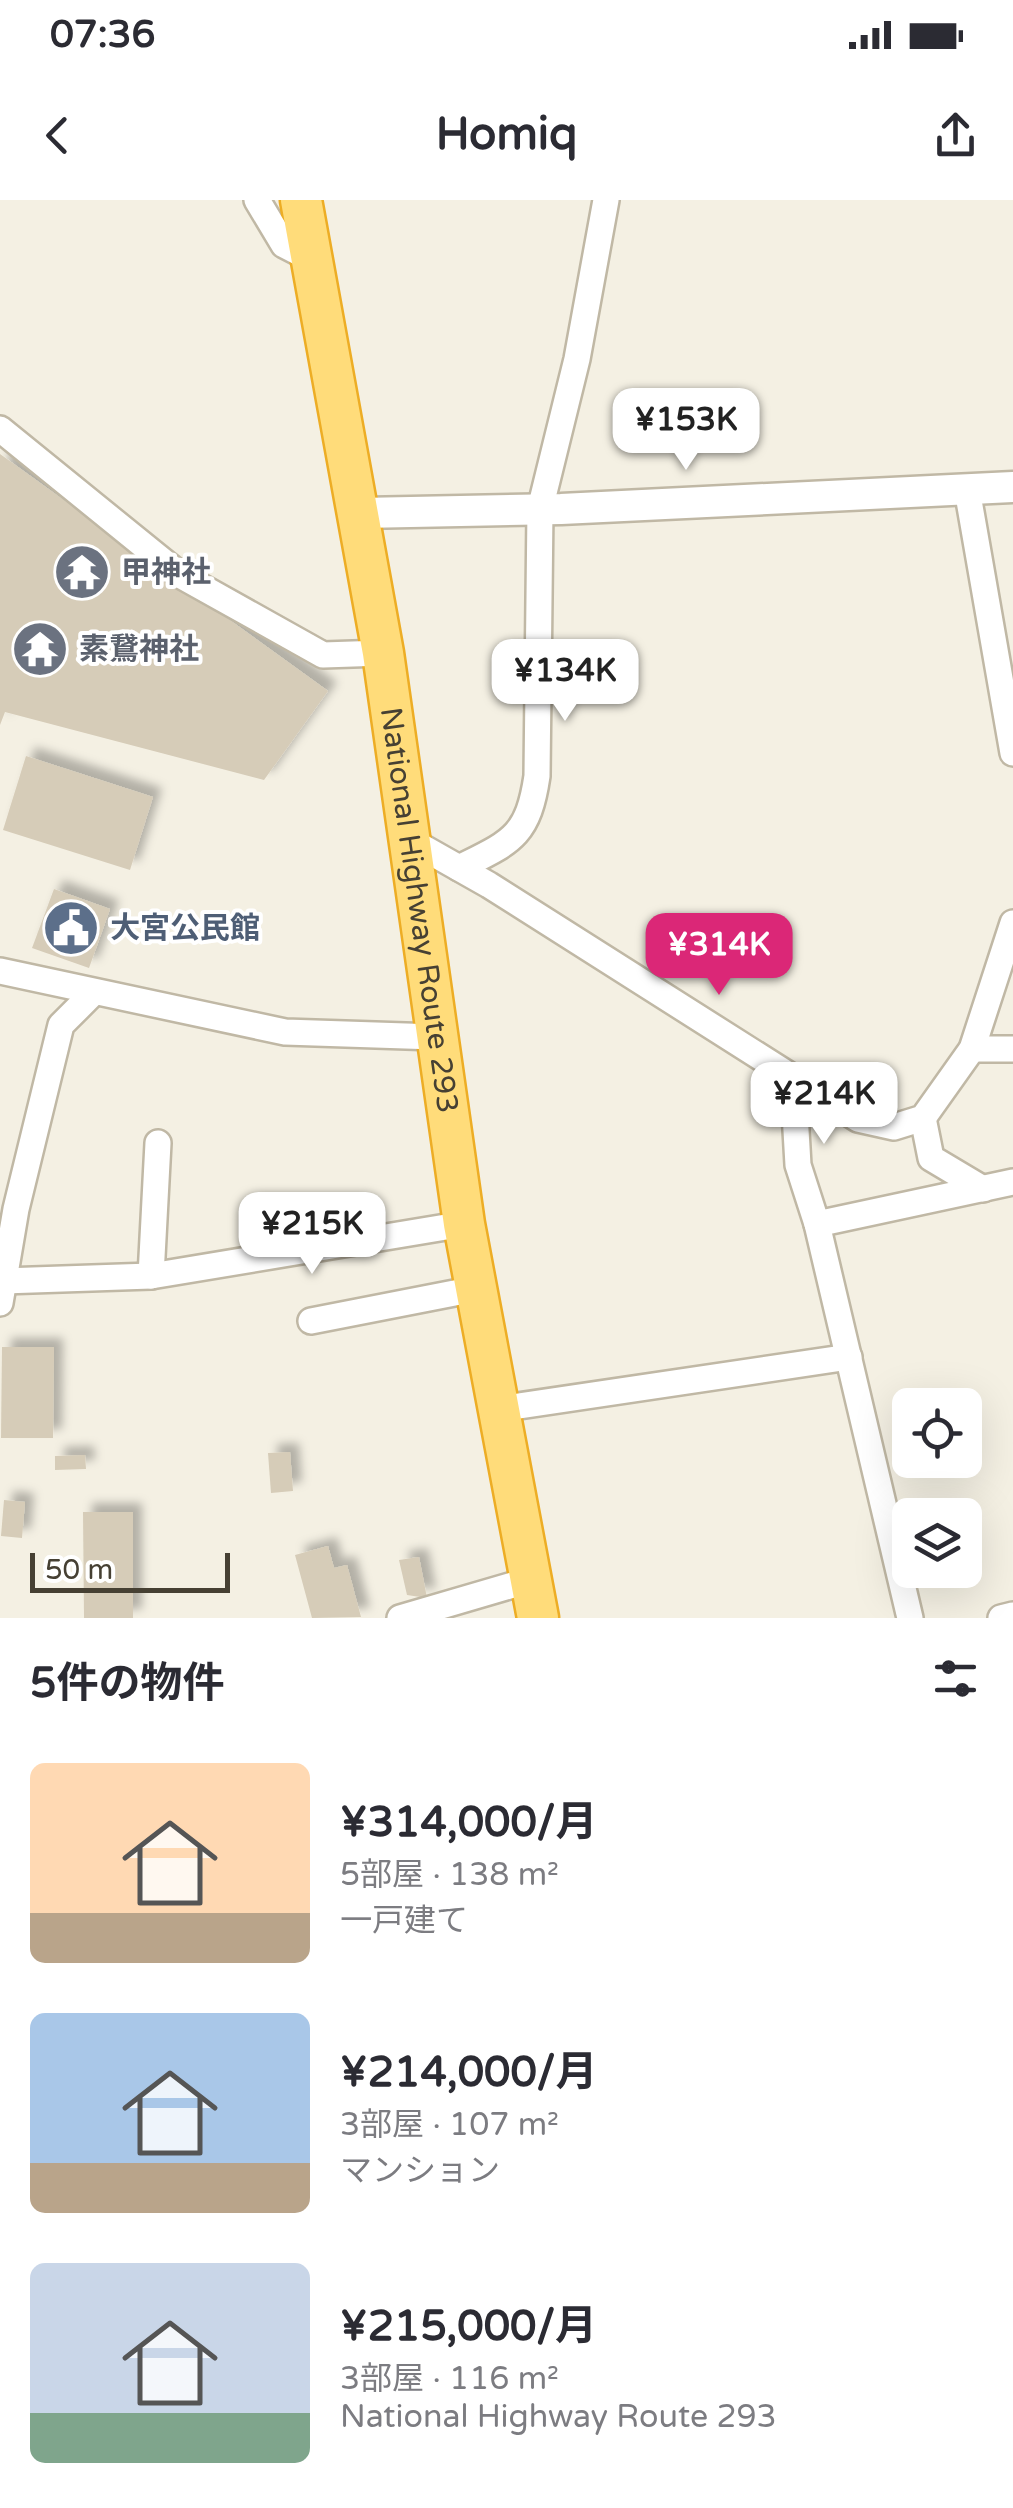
<!DOCTYPE html>
<html lang="ja">
<meta charset="utf-8">
<style>
body{margin:0;font-family:"Varela Round","Noto Sans JP",sans-serif;background:#f7f7f7;color:#2b2b33;height:100vh;display:flex;flex-direction:column;font-size:38px;white-space:nowrap}
*{box-sizing:border-box;margin:0}
p{font-size:32px;color:#7c7c81}
.icon{flex:none;width:55px;height:55px;fill:none;stroke:currentColor;stroke-width:2;stroke-linecap:round;stroke-linejoin:round}
.map{position:relative;height:1418px;overflow:hidden}
.details{display:flex;flex-direction:column;background:#fff;flex:1}
.details>*{flex:none}
.tools{position:absolute;left:892px;top:1188px;display:grid;gap:20px}
.tools a{display:grid;place-items:center;width:90px;height:90px;border-radius:15px;background:#fff;box-shadow:0 10px 40px #0002;font-size:50px}
.scale{position:absolute;left:30px;bottom:25px;width:200px;box-sizing:border-box;padding-left:10px;border:5px solid #464033;border-top:0;font-size:28px;line-height:35px;white-space:nowrap;color:#464033;-webkit-text-stroke:8px #fff;paint-order:stroke}
.price{position:absolute;translate:-50% -85px;padding:0 22px;border-radius:20px;background:#fff;color:#222;font-size:32px;line-height:65px;filter:drop-shadow(0 2px 5px #0008)}
.price::after{content:'';position:absolute;left:50%;top:60px;width:30px;height:22px;margin-left:-15px;background:inherit;clip-path:polygon(0 0,100% 0,50% 100%)}
.price.on{background:#db2777;color:#fff}
ul{padding:0;list-style:none}
li{display:flex;align-items:center;gap:30px;height:250px;padding:0 30px}
li span{display:grid;place-items:center;flex:none;width:280px;height:200px;border-radius:15px;color:#555}
li>.icon{margin-inline-start:auto}
span .icon{width:120px;height:120px;fill:#fffc;stroke-width:1}
li b{font-size:42px}
h2{display:flex;justify-content:space-between;align-items:center;height:120px;padding:0 30px;font-size:42px}
.status{display:flex;justify-content:space-between;align-items:center;height:70px;padding:0 50px;background:#fff;direction:ltr}
.status svg{height:28px;fill:currentColor}
header{display:flex;justify-content:space-between;align-items:center;height:130px;padding:0 30px;background:#fff;font-size:45px;font-weight:800}
.map>svg:first-child{display:block}
.building{fill:#d6ccb8;filter:url(#shadow)}
.lines{fill:none;stroke-linecap:round;stroke-linejoin:round}
.minor-casing{stroke:#c0b8a5;stroke-width:30}
.tertiary-casing{stroke:#c0b8a5;stroke-width:35}
.trunk-casing{stroke:#edad25;stroke-width:45}
.minor{stroke:#fff;stroke-width:25}
.tertiary{stroke:#fff;stroke-width:30}
.trunk{stroke:#ffdc7a;stroke-width:40}
.labels{text-anchor:middle;dominant-baseline:central;stroke-width:8;stroke-linejoin:round;paint-order:stroke}
.worship-label{font-size:30px;font-weight:bold;fill:#5b616d;stroke:#fff;text-anchor:start}
.street-label{font-size:30px;fill:#464033;stroke:#fff}
.service-label{font-size:30px;font-weight:bold;fill:#4e5e75;stroke:#fff;text-anchor:start}
</style>
<div class="status"><b>07:36</b><svg viewBox="0 0 49 12"><path d="M0 12V9h3v3zM5 12V6h3v6zM10 12V3h3v9zM15 12V0h3v12zM26 1h20v11H26zM47 4h2v5h-2z"/></svg></div>
<header><svg class="icon" aria-label="back" viewBox="0 0 24 24"><path d="M15 5l-7 7 7 7"/></svg>Homiq<svg class="icon" aria-label="share" viewBox="0 0 24 24"><path d="M12 15V3M7 8l5-5 5 5M5 13v7h14v-7"/></svg></header>
<div class="map">
<svg width="1013" height="1418" viewBox="0 0 1013 1418">
<defs>
<filter id="shadow"><feDropShadow dx="9" dy="-9" stdDeviation="5" flood-color="#0004"/></filter>
</defs>
<rect width="100%" height="100%" fill="#f4f0e3"/>
<g class="building">
<polygon points="0,254 328,491 264,580 5,512 0,525"/>
<polygon points="26,556 153,597 130,670 3,630"/>
<polygon points="54,689 110,709 89,768 32,748"/>
<polygon points="2,1147 54,1147 53,1238 1,1238"/>
<polygon points="290,1252 293,1291 271,1293 268,1253"/>
<polygon points="85,1255 86,1269 55,1270 55,1256"/>
<polygon points="4,1300 25,1302 22,1338 1,1336"/>
<polygon points="83,1312 133,1312 133,1418 84,1418"/>
<polygon points="328,1346 334,1368 347,1365 361,1417 312,1418 295,1355"/>
<polygon points="419,1357 427,1398 407,1395 399,1360"/>
</g>
<g class="lines">
<g class="minor-casing">
<g id="minor">
<polyline points="257,0 284,45 315,61"/>
<polyline points="0,229 180,375 323,455 383,453"/>
<polyline points="967,289 1013,553"/>
<polyline points="413,642 489,685 858,919 894,927 923,918 972,849 1013,723"/>
<path d="M 459,668 C 511,642 528,637 537,576 L 540,309 L 577,159 L 606,0"/>
<polyline points="0,771 285,832 436,837"/>
<polyline points="972,849 1013,849"/>
<polyline points="793,878 798,965 817,1024 910,1418"/>
<polyline points="923,918 931,958 983,989"/>
<polyline points="817,1024 1013,982"/>
<polyline points="151,1076 158,943"/>
<polyline points="3,1081 151,1076 464,1024"/>
<polyline points="0,1103 16,1009 61,825 93,793"/>
<polyline points="311,1121 475,1089"/>
<polyline points="498,1209 849,1157"/>
<polyline points="400,1418 530,1380"/>
<polyline points="1001,1418 1013,1415"/>
</g>
</g>
<g class="tertiary-casing">
<polyline id="tertiary" points="361,313 561,309 1013,287"/>
</g>
<g class="trunk-casing">
<g id="trunk">
<path id="s1" d="M 301,0 L 383,453 L 464,1024 L 538,1418"/>
</g>
</g>
<use href="#minor" class="minor"/>
<use href="#tertiary" class="tertiary"/>
<use href="#trunk" class="trunk"/>
</g>
<defs>
<g id="temple-disc" transform="scale(2.875)"><circle r="9.5" fill="#6b7280" stroke="#fff"/><path d="M0-6L5-2H3V0L6.5 2.5H4V6H1.5V3h-3V6H-4V2.5H-6.5L-3 0V-2H-5Z" fill="#fff"/></g>
<g id="civic-disc" transform="scale(2.875)"><circle r="9.5" fill="#5c6f8a" stroke="#fff"/><path d="M-.6-6.5H3V-4.5H.6V-3L4-1V1h2V6H-6V1h2V-1L-.6-3ZM-1.2 2.5V6h2.4V2.5Z" fill="#fff"/></g>
</defs>
<g fill-rule="evenodd">
<use href="#temple-disc" x="82" y="372"/>
<use href="#temple-disc" x="40" y="449"/>
<use href="#civic-disc" x="71" y="728"/>
</g>
<g class="labels">
<g class="worship-label">
<text x="121" y="372">甲神社</text>
<text x="79" y="449">素鵞神社</text>
</g>
<g class="street-label">
<text stroke="none"><textPath href="#s1" startOffset="720">National Highway Route 293</textPath></text>
</g>
<g class="service-label">
<text x="110" y="728">大宮公民館</text>
</g>
</g>
</svg>
<div class="tools">
<a><svg class="icon" aria-label="locate" viewBox="0 0 24 24"><circle cx="12" cy="12" r="6"/><path d="M12 2v4M12 18v4M2 12h4M18 12h4"/></svg></a>
<a><svg class="icon" aria-label="layers" viewBox="0 0 24 24"><path d="M12 4l9 5-9 5-9-5zM3 14l9 5 9-5"/></svg></a>
</div>
<div class="scale">50 m</div>
<b class="price" style="left:686px;top:273px">¥153K</b>
<b class="price" style="left:565px;top:524px">¥134K</b>
<b class="price on" style="left:719px;top:798px">¥314K</b>
<b class="price" style="left:824px;top:947px">¥214K</b>
<b class="price" style="left:312px;top:1077px">¥215K</b>
</div>
<section class="details">
<h2>5件の物件<svg class="icon" aria-label="filters" viewBox="0 0 24 24"><path d="M4 7h16M4 17h16"/><circle cx="9" cy="7" r="2"/><circle cx="15" cy="17" r="2"/></svg></h2>
<ul>
<li><span style="background:linear-gradient(#ffd9b3 75%,#b9a48a 0)"><svg class="icon" aria-label="home" viewBox="0 0 24 24"><path d="M3 11l9-7 9 7M6 9v11h12V9"/></svg></span><div><b>¥314,000/月</b><p>5部屋 · 138 m²</p><p>一戸建て</p></div></li>
<li><span style="background:linear-gradient(#a9c7e8 75%,#b9a48a 0)"><svg class="icon" aria-label="home" viewBox="0 0 24 24"><path d="M3 11l9-7 9 7M6 9v11h12V9"/></svg></span><div><b>¥214,000/月</b><p>3部屋 · 107 m²</p><p>マンション</p></div></li>
<li><span style="background:linear-gradient(#c9d6e8 75%,#7fa58c 0)"><svg class="icon" aria-label="home" viewBox="0 0 24 24"><path d="M3 11l9-7 9 7M6 9v11h12V9"/></svg></span><div><b>¥215,000/月</b><p>3部屋 · 116 m²</p><p>National Highway Route 293</p></div></li>
</ul>
</section>
